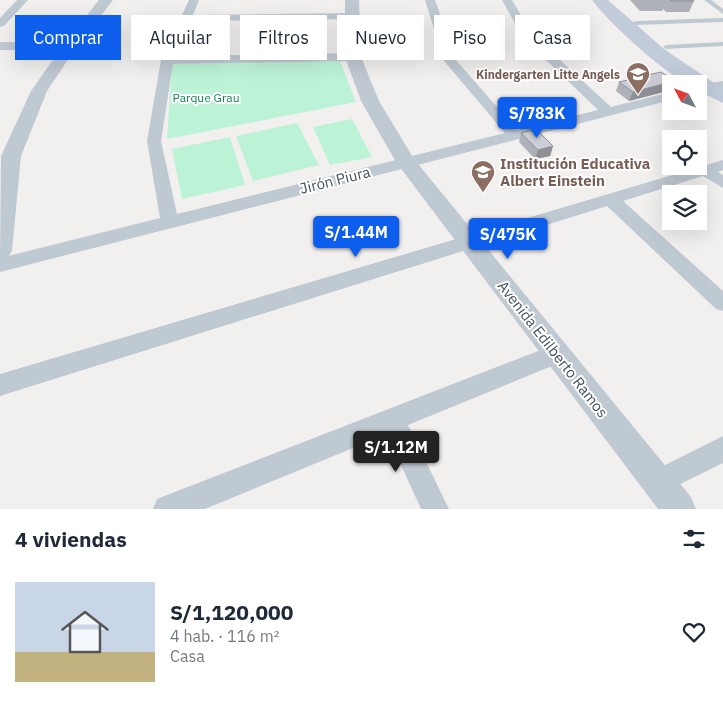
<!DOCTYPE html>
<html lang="es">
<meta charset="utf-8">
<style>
body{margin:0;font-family:"IBM Plex Sans",sans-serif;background:#f2f2f3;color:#1f2937;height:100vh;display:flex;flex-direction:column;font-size:19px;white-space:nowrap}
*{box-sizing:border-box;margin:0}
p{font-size:16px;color:#747a83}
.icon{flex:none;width:28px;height:28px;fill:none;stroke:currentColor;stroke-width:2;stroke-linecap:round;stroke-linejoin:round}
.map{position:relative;height:509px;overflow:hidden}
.panel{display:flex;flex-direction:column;background:#fff;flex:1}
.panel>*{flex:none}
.top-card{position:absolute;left:15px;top:15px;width:694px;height:45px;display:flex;gap:10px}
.needle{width:32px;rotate:311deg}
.tools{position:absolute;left:662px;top:75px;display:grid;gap:10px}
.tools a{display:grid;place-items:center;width:45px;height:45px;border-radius:0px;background:#fff;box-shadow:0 5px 20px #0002;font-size:25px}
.price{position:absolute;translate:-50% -42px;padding:0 11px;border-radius:5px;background:#0e5eee;color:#fff;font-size:16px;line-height:32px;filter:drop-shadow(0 1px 2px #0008)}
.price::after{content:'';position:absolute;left:50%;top:30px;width:15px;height:11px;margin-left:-8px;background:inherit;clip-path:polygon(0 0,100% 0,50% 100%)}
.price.active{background:#222;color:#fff}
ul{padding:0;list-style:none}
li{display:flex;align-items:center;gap:15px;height:125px;padding:0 15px}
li+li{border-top:1px solid #e0e1e3}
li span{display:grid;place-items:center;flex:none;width:140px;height:100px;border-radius:0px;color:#555}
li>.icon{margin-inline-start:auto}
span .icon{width:60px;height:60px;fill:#fffc;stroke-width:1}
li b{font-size:21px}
h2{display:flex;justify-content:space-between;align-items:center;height:60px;padding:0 15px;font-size:21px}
.tag{padding:0 18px;border-radius:0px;background:#fff;box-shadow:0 5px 20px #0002;font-size:18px;line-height:45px}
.tag.active{background:#0e5eee;color:#fff}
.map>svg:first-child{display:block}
.green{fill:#bcf2d5}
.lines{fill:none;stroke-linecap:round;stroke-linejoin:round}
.service{fill:#bfc9d2;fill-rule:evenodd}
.minor{fill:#bfc9d2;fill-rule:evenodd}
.tertiary{fill:#bfc9d2;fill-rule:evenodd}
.secondary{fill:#c1cbda;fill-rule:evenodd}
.wall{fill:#afb1b8}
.shaded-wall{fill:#8e9096}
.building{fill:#cbced6;stroke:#8e9096}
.labels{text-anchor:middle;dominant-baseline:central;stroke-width:4;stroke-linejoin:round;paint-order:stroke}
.far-education-label{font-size:12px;font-weight:bold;fill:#785e54;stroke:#fff;text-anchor:end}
.far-park-label{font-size:12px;fill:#118555;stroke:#fff}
.education-label{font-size:15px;font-weight:bold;fill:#785e54;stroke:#fff;text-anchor:start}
.street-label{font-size:15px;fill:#46515e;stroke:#fff}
</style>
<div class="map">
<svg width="723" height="509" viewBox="0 0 723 509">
<rect width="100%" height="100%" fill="#f2f0ef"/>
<g class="green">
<polygon points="340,61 356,102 167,139 172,64"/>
<polygon points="352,119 372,157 330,165 313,127"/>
<polygon points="297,123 319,165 253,181 236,136"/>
<polygon points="230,137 245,185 182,199 172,149"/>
</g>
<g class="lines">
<g class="service">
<polygon points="704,0 711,0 723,9 723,14"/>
<polygon points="723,18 723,22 636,25 633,23 636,21"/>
<polygon points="723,42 723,46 666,49 663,47 666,45"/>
</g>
<g class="minor">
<polygon points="17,0 28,0 4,26 0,27 0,18"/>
<polygon points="189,0 199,0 193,15 352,13 357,16 352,19 190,21 175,56 353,53 359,57 353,61 173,64 161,141 177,214 505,133 444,61 425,0 435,0 456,60 517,130 598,110 523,38 502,0 512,0 532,34 611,107 671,92 671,100 0,272 0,258 160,218 147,141 161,60"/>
<polygon points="0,42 69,43 75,47 69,51 0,50"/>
<polygon points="723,81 723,89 699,93 699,85"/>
<polygon points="723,160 723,170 718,172 723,175 723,188 703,176 623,201 723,291 723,311 716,309 607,206 0,396 0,374"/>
<polygon points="556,344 564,347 567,354 564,361 408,425 449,509 421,509 387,434 205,509 153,509 157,499 167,495"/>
<polygon points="723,436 723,463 658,495 649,491 645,482 649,473"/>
</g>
<g class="tertiary">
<polygon points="99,0 113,0 75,49 47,91 21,156 12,251 8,257 0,260 1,156 31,91 64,44"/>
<polygon points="345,0 359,0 361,57 379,101 414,159 691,497 696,509 658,509 396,162 361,101 345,57"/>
</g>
<path class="secondary" d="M 592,0 L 608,0 L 664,49 L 723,89 L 723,103 L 699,91 L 699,84 C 695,84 691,84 687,83 C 664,73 607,21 592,0 Z"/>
</g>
<g class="wall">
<polygon points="630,0 693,0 694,1 689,12 666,12 663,9 662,11 640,11"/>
<polygon points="675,81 674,84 671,84 671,90 629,101 616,91 619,82"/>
<polygon points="521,133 553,146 550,156 535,159 519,142"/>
</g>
<g class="shaded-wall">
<polygon points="675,81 674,84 671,84 671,90 629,101 633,92"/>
<polygon points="553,146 550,156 535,159 538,150"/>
</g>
<g class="building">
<polygon points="670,0 693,0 694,1 671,1"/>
<polygon points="661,72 675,81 633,92 619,82"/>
<polygon points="536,129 553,146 538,150 521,133"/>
</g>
<defs>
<g id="school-pin" transform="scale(1.25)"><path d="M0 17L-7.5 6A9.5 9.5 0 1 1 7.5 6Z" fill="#8d6e63" stroke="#fff"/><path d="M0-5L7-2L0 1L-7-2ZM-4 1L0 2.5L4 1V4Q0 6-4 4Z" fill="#fff"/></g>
</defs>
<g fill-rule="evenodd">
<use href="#school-pin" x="638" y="74"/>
<use href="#school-pin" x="483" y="172"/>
</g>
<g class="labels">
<g class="far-education-label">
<text x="620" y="74">Kindergarten Litte Angels</text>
</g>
<g class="far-park-label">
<text x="206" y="97">Parque Grau</text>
</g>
<g class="education-label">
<text x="500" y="163">Institución Educativa<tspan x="500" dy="17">Albert Einstein</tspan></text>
</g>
<g class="street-label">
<text transform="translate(335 180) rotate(-14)">Jirón Piura</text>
<text transform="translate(553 349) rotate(52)">Avenida Edilberto Ramos</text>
</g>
</g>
</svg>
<div class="tools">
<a><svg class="needle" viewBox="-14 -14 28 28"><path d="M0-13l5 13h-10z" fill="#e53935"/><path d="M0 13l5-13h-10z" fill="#747a83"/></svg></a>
<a><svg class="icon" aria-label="locate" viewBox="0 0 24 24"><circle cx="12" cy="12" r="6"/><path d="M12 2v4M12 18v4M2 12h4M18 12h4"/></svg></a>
<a><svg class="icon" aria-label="layers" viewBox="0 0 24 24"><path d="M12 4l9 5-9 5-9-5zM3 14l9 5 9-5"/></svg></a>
</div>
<b class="price" style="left:537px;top:139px">S/783K</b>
<b class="price" style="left:356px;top:258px">S/1.44M</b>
<b class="price" style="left:508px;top:260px">S/475K</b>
<b class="price active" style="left:396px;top:473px">S/1.12M</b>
<div class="top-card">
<a class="tag active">Comprar</a>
<a class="tag">Alquilar</a>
<a class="tag">Filtros</a>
<a class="tag">Nuevo</a>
<a class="tag">Piso</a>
<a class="tag">Casa</a>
</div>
</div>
<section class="panel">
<h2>4 viviendas<svg class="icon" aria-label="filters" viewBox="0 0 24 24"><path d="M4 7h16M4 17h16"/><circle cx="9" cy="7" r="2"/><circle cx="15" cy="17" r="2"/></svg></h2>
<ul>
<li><span style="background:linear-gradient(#c9d6e8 70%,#c2b280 0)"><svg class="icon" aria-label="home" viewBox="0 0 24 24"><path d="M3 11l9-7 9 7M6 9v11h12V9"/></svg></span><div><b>S/1,120,000</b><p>4 hab. · 116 m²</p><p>Casa</p></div><svg class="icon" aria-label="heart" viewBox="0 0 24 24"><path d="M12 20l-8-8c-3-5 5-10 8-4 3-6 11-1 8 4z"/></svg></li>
</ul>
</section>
